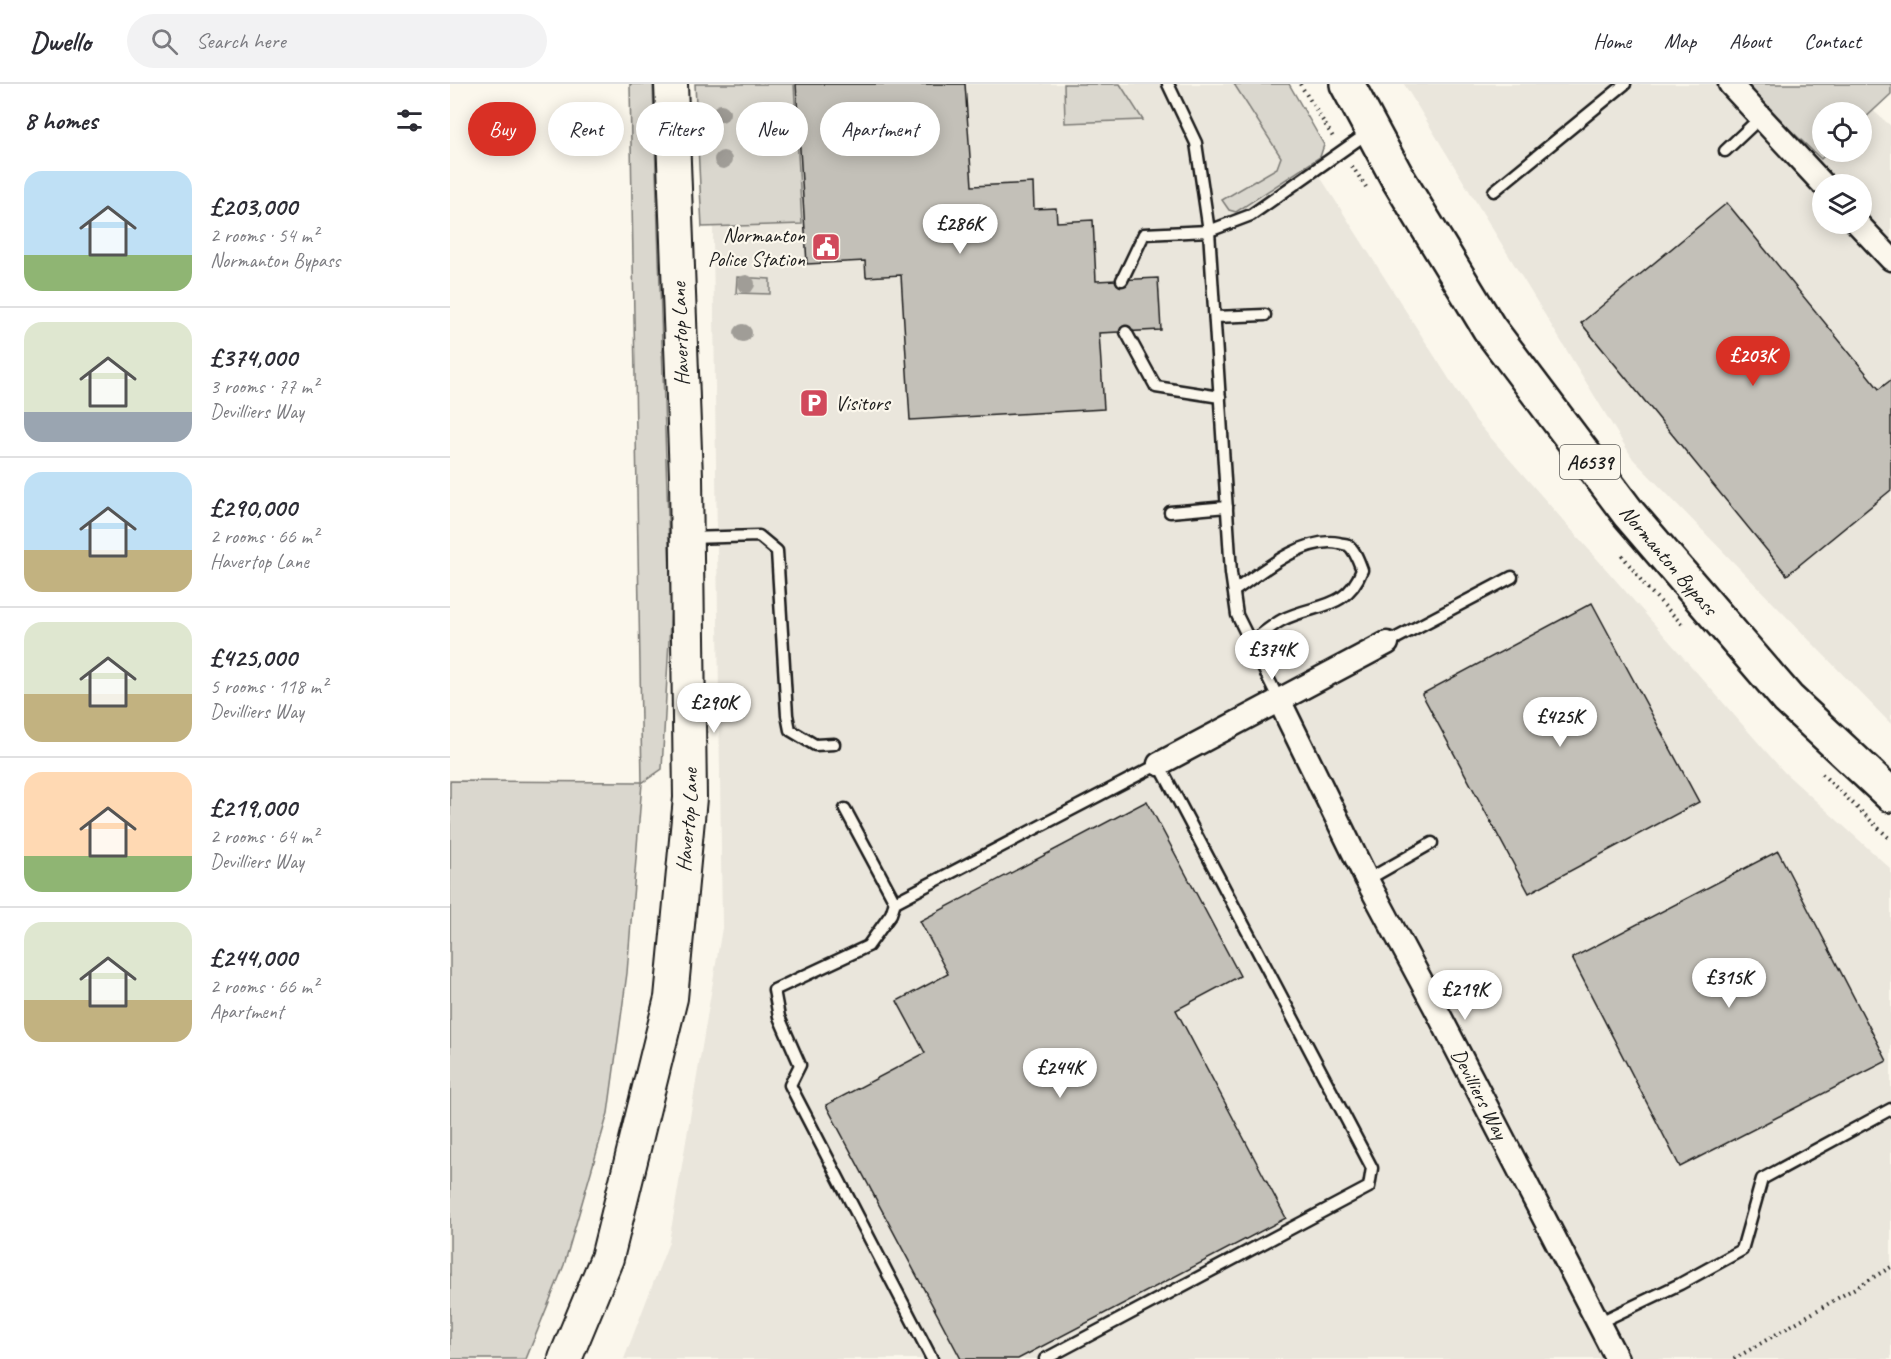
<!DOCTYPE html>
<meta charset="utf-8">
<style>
body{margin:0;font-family:Caveat,sans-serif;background:#f2f2f3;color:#2b2b33;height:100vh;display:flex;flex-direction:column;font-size:22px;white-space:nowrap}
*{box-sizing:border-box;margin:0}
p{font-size:20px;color:#7c7c81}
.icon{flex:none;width:33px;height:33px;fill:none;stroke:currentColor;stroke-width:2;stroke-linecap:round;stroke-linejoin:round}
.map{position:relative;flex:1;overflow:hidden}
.details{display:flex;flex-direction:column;background:#fff;width:450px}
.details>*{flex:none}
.banner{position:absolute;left:18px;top:18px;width:570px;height:54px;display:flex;gap:12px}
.tools{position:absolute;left:1362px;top:18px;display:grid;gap:12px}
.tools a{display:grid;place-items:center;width:60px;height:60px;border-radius:50%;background:#fff;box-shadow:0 3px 15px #0003;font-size:30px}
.price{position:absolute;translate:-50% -51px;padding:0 14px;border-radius:21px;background:#fff;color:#222;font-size:20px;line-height:39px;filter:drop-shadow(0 2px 3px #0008)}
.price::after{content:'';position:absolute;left:50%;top:36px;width:18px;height:14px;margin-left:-9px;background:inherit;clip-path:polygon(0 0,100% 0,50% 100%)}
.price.active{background:#d93025;color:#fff}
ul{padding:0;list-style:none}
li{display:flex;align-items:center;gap:18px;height:150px;padding:0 24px}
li+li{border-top:2px solid #e1e1e2}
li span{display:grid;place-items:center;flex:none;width:168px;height:120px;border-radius:18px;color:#555}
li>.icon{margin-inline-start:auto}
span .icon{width:72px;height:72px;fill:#fffc;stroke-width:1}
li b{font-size:26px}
h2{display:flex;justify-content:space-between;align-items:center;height:72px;padding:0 24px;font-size:26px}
.pill{padding:0 21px;border-radius:27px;background:#fff;box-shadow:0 3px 15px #0003;font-size:21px;line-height:54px}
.pill.active{background:#d93025;color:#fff}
header{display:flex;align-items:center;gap:36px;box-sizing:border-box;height:84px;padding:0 30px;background:#fff;border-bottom:2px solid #e1e1e2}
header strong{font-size:28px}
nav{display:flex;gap:33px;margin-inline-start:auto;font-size:21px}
.search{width:420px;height:54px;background:#f2f2f3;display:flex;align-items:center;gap:15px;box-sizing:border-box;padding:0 21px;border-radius:33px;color:#7c7c81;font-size:22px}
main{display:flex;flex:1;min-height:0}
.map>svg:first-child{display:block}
.built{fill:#eae6dc;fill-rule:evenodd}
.green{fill:#dad7ce;stroke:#7b7a75;stroke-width:1.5}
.building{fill:#c3c0b8;stroke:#1c1c1c;stroke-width:1.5}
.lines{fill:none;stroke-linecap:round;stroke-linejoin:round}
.lane-casing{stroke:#1c1c1c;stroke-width:15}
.street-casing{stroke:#1c1c1c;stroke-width:27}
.secondary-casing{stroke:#1c1c1c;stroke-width:36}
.primary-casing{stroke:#1c1c1c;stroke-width:38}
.path{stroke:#1c1c1c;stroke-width:4;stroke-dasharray:1.5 4.5;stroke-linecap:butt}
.lane{stroke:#fbf7ec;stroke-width:10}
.street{stroke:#fbf7ec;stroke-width:22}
.secondary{stroke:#fbf7ec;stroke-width:32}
.primary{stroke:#fbf7ec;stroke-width:33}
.tree{fill:#a09d97}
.labels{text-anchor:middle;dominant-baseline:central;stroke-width:4.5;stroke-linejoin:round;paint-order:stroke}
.shield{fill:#fbf7ec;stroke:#5f5e5a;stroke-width:1.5}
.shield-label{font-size:20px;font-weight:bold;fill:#1c1c1c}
.poi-label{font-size:21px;fill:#1c1c1c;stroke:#fbf7ec;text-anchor:end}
.street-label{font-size:21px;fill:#1c1c1c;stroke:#fbf7ec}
</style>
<header>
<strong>Dwello</strong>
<div class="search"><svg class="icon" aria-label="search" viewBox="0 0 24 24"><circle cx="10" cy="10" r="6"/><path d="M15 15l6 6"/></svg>Search here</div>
<nav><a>Home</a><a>Map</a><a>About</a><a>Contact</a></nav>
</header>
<main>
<section class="details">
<h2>8 homes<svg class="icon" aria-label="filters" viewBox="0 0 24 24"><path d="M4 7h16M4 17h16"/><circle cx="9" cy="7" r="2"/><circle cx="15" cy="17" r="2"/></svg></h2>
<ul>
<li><span style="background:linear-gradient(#bfe0f5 70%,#8fb573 0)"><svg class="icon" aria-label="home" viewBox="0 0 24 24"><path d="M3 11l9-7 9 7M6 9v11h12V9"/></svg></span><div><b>£203,000</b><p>2 rooms · 54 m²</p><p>Normanton Bypass</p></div></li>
<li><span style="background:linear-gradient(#dfe7d0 75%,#9aa5b1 0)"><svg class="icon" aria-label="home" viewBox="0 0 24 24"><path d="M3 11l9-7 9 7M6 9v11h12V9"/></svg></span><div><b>£374,000</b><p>3 rooms · 77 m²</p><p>Devilliers Way</p></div></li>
<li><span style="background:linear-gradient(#bfe0f5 65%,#c2b280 0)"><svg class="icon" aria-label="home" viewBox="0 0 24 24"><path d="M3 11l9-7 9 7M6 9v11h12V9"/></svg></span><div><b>£290,000</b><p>2 rooms · 66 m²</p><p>Havertop Lane</p></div></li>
<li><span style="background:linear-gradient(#dfe7d0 60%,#c2b280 0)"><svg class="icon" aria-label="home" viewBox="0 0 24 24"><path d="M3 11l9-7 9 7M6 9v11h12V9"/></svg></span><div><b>£425,000</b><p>5 rooms · 118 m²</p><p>Devilliers Way</p></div></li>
<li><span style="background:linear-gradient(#ffd9b3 70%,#8fb573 0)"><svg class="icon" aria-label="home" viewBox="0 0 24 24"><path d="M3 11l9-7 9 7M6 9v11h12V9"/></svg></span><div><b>£219,000</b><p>2 rooms · 64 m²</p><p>Devilliers Way</p></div></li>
<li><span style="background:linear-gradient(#dfe7d0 65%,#c2b280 0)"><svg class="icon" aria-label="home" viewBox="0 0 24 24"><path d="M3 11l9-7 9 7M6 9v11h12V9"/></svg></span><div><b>£244,000</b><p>2 rooms · 66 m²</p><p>Apartment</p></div></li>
</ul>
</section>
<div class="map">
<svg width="1441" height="1275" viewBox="0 0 1441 1275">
<rect width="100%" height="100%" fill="#fbf7ec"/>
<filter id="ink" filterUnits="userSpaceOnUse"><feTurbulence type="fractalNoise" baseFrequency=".0167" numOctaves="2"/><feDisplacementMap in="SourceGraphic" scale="12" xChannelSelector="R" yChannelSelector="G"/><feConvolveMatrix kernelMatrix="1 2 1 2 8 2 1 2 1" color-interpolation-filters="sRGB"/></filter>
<g filter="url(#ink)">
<g class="built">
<polygon points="261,0 811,0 1026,337 1334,688 1441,785 1441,1275 174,1275 219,1158 272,844"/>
<path d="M 954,0 L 1392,0 L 1441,42 L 1441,640 L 1183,375 ZM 1372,28 L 1412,28 L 1412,68 L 1372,68 ZM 1372,100 L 1412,100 L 1412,140 L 1372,140 Z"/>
</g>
<g class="green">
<polygon points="180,0 203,0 221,520 212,685 192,699 177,889 158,1029 114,1181 76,1275 0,1275 0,697 192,698"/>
<polygon points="245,0 344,0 352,140 252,143"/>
<polygon points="614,0 670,0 693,36 615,39"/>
<polygon points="784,0 839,0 874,61 870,73 786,128 779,126 772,116 827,84 831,73"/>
<polygon points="1292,0 1441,0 1441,10 1412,37 1412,28 1372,28 1372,68 1378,68 1371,75"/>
<polygon points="287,193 320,195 320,210 286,209"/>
</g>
<g class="building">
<polygon points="346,0 515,0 522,102 583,99 584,125 606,124 607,138 643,136 646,197 708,194 711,246 649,249 654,325 460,336 451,191 416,193 415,177 357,180"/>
<polygon points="1277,119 1429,305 1441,296 1441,406 1337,491 1131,239"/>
<polygon points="1142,519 1249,718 1079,809 972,610"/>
<polygon points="697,717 790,892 726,926 836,1134 568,1275 511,1275 376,1021 475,969 447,917 498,890 470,837"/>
<polygon points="1328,767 1437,977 1230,1083 1122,874"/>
</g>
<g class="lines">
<g class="lane-casing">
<g id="lane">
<polyline points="718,0 746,59 759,147 781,489 787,531 829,616"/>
<polyline points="1275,67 1311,33"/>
<polyline points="1044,107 1175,0"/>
<polyline points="672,196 694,150 759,147 801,131 919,48"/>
<polyline points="765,233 815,231"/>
<polyline points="676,248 706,303 770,313"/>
<polyline points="720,428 777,423"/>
<polyline points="239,454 309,452 327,467 337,631 340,646 365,661 384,660"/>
<path d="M 784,507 C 811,488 854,452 889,459 C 892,460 895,460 898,461 C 905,466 909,478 912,486 C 896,527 866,519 832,536 C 821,542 811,551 801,558"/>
<polyline points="937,559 1062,493"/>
<polyline points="395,725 445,818 709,680 922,1084 919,1103 595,1275"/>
<polyline points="917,796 982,759"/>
<polyline points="445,818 441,830 418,862 324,906 329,933 350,981 340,1001 482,1275"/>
<polyline points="985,923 1020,904"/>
<polyline points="1148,1239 1230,1200 1292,1166 1312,1095 1441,1025"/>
</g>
</g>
<g class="street-casing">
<g id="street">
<polyline points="1280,0 1373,100"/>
<polyline points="1408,140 1441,175"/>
<path id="s1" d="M 829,616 L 917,796 L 985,923 L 1167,1275"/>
<polyline points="709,680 937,559"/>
</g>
</g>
<g class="secondary-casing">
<g id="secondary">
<path id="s2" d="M 115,1275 L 157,1174 L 221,914 L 240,714 L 236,393 L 221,0"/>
</g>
</g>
<g class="primary-casing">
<g id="primary">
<path id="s3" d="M 897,0 L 947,93 L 1039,244 L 1179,430 L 1338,615 L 1441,711"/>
</g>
</g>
<g class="path">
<polyline points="850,0 883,53"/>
<polyline points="902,82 916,103"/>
<polyline points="1172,471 1197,504 1232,540"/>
<polyline points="1372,690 1441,756"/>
<polyline points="1284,1275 1441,1183"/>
</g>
<use href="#lane" class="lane"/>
<use href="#street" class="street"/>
<use href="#secondary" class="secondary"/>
<use href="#primary" class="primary"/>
</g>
<g class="tree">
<circle cx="271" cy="29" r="9"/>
<circle cx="273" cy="76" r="9"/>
<circle cx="296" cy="200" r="9"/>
<circle cx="293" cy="249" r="9"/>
</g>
</g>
<defs>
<g id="civic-square" transform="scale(1.5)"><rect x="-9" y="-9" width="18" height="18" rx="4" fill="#d1495b" stroke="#fbf7ec"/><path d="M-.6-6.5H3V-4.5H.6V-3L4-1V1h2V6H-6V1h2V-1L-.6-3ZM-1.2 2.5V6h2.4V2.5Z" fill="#fff"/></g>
<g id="parking-square" transform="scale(1.5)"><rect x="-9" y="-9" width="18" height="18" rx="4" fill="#d1495b" stroke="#fbf7ec"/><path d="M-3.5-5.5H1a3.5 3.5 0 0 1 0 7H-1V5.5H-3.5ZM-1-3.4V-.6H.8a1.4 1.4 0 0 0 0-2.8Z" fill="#fff"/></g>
</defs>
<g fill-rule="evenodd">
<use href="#civic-square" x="376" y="163"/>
<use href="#parking-square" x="364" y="319"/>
</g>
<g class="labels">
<rect class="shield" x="1110" y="361" width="60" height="34" rx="4.5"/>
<g class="shield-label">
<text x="1140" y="378">A6539</text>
</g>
<g class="poi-label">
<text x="355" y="151">Normanton<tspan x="355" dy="24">Police Station</tspan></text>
<text x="385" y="319" text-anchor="start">Visitors</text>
</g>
<g class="street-label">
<text transform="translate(230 250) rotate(-92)">Havertop Lane</text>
<text stroke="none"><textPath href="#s3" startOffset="576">Normanton Bypass</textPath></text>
<text stroke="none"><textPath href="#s2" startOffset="556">Havertop Lane</textPath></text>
<text stroke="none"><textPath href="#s1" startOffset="442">Devilliers Way</textPath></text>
</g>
</g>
</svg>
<div class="tools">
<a><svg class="icon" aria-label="locate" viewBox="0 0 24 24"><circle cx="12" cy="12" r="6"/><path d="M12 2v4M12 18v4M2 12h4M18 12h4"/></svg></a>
<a><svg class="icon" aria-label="layers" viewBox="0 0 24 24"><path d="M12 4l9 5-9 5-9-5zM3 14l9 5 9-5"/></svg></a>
</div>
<b class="price" style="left:510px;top:171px">£286K</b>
<b class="price active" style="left:1303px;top:303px">£203K</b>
<b class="price" style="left:822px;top:597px">£374K</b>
<b class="price" style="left:264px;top:650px">£290K</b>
<b class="price" style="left:1110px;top:664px">£425K</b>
<b class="price" style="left:1279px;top:925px">£315K</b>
<b class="price" style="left:1015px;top:937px">£219K</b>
<b class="price" style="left:610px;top:1015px">£244K</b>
<div class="banner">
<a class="pill active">Buy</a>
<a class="pill">Rent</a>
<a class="pill">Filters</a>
<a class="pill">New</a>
<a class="pill">Apartment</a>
</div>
</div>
</main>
